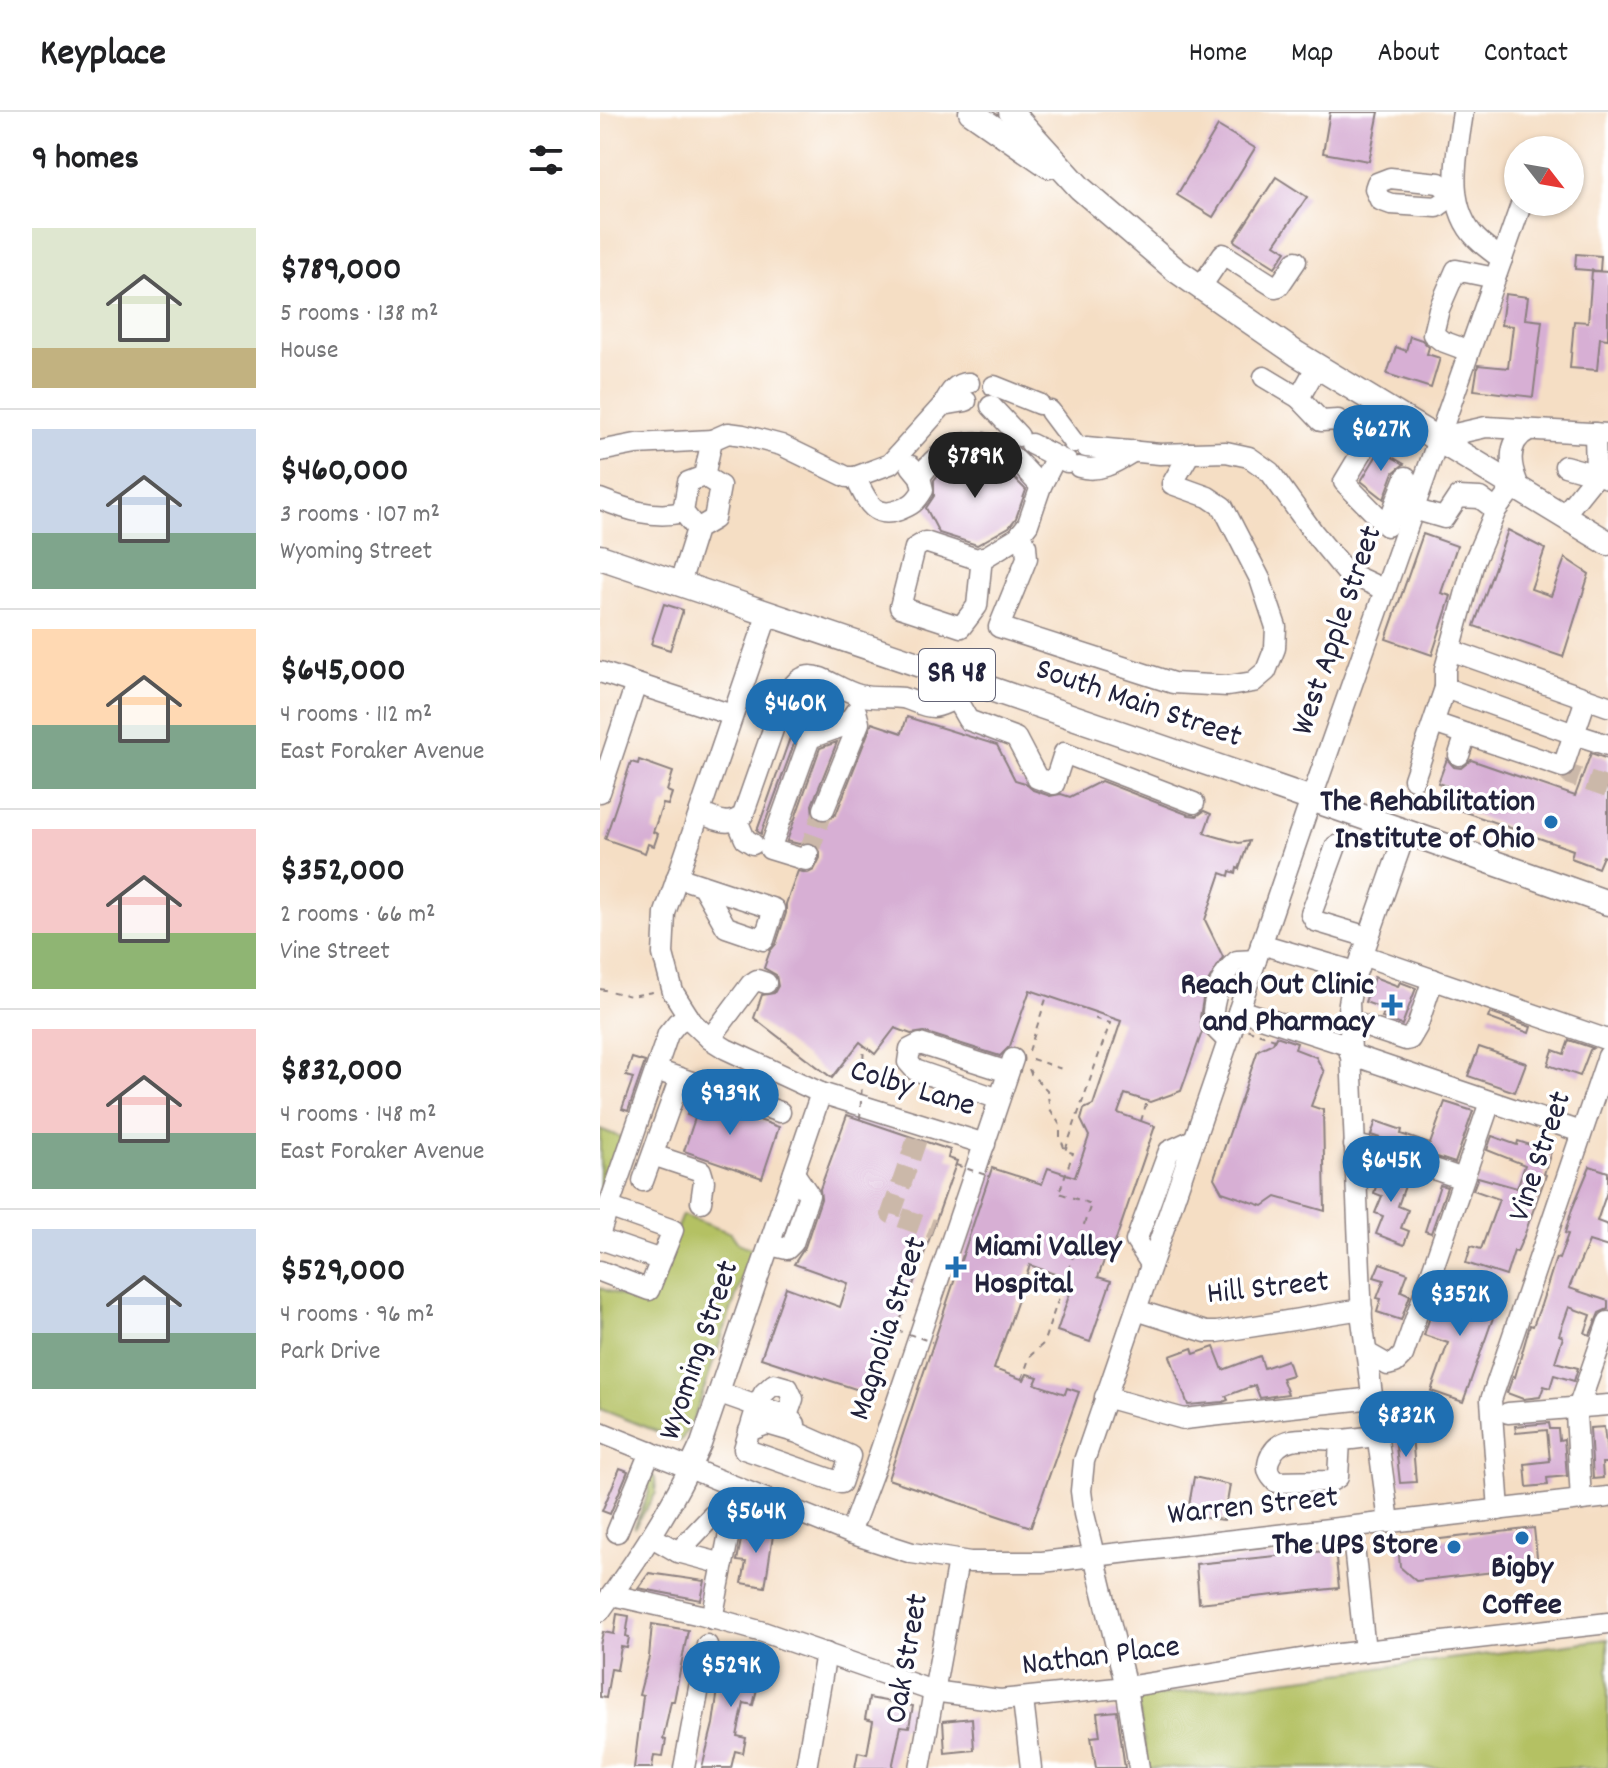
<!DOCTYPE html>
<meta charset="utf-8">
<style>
body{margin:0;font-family:Dekko,sans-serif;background:#f6f6f6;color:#202124;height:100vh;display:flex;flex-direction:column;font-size:30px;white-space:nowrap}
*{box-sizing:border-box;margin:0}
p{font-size:26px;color:#757577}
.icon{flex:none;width:44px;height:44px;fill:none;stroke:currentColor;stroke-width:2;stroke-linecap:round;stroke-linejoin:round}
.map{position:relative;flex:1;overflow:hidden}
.sheet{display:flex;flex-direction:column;background:#fff;width:600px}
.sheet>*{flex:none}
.needle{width:52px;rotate:121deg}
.fabs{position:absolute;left:904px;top:24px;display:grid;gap:16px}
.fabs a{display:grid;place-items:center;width:80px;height:80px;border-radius:50%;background:#fff;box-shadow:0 2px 6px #0004;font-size:40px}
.price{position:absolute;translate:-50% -68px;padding:0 18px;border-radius:28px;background:#1f6fb2;color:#fff;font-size:26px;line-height:52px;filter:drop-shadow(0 2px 4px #0008)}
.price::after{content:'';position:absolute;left:50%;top:48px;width:24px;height:18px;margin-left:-12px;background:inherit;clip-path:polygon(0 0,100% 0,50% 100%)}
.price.current{background:#222;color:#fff}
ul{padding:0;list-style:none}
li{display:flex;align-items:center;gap:24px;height:200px;padding:0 32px}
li+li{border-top:2px solid #e0e0e0}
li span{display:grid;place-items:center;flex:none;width:224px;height:160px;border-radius:0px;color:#555}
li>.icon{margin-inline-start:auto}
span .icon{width:96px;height:96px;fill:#fffc;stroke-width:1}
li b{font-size:34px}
h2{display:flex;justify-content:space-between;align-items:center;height:96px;padding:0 32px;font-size:34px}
header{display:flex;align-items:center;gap:48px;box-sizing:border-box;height:112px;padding:0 40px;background:#fff;border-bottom:2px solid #e0e0e0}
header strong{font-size:38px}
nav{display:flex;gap:44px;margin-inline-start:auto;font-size:28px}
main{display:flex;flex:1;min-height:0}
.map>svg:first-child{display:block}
.green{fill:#b4c163;stroke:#6b724f;stroke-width:2}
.building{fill:#d7afd4}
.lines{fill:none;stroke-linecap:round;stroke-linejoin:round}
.minor-tunnel{stroke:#cbb8a9;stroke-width:20;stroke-dasharray:20 10;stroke-linecap:butt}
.minor-casing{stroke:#8c8080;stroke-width:23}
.major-casing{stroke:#8c8080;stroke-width:27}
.path{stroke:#8c8080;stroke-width:2;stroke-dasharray:6 6;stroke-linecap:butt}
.minor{stroke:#fff;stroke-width:20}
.major{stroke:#fff;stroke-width:24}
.path-bridge{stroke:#8c8080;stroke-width:2;stroke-dasharray:6 6;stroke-linecap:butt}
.poi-dot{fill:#1f6fb2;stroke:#fff;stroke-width:3}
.labels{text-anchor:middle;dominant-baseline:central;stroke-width:7;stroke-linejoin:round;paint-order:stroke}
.shield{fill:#fff;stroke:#646476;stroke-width:2}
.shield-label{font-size:30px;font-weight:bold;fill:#22223b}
.street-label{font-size:32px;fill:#22223b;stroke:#fff}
.poi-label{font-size:32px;font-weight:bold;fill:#22223b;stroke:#fff;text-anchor:end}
</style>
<header>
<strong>Keyplace</strong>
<nav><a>Home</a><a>Map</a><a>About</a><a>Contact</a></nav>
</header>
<main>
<section class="sheet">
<h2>9 homes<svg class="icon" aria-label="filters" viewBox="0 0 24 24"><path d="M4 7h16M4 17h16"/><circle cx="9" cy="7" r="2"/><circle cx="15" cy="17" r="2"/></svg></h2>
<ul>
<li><span style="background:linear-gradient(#dfe7d0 75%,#c2b280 0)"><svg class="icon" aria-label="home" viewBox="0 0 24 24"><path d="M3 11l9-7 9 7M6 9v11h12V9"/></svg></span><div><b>$789,000</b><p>5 rooms · 138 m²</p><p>House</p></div></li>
<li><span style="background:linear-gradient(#c9d6e8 65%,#7fa58c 0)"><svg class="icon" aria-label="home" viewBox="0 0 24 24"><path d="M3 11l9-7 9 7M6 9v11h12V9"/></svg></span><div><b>$460,000</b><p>3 rooms · 107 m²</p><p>Wyoming Street</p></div></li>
<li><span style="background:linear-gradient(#ffd9b3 60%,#7fa58c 0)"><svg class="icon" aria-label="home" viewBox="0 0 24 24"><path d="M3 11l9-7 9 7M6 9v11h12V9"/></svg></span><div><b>$645,000</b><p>4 rooms · 112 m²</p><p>East Foraker Avenue</p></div></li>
<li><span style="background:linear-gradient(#f6c9c9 65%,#8fb573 0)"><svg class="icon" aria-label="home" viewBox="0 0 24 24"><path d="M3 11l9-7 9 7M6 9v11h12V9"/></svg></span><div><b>$352,000</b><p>2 rooms · 66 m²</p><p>Vine Street</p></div></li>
<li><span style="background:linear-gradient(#f6c9c9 65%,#7fa58c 0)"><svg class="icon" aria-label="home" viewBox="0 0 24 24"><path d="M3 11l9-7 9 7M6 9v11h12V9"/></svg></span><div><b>$832,000</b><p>4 rooms · 148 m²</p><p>East Foraker Avenue</p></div></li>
<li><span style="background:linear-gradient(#c9d6e8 65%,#7fa58c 0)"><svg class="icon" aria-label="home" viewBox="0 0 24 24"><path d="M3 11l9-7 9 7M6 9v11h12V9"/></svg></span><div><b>$529,000</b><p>4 rooms · 96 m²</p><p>Park Drive</p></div></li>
</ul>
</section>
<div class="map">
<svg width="1008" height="1656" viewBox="0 0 1008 1656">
<rect width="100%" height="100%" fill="#fff"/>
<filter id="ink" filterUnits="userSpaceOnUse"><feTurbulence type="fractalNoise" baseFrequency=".0125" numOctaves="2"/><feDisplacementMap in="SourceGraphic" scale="16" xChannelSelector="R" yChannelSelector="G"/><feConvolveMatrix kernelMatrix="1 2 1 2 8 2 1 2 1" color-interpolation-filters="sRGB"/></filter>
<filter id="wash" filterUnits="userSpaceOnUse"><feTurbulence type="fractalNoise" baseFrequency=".006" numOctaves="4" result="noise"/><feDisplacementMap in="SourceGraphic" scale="32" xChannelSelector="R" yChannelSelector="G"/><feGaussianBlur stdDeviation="1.8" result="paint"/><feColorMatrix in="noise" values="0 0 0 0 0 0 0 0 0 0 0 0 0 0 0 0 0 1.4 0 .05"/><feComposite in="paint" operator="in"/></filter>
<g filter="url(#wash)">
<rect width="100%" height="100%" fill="#f5dec4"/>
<g class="green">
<polygon points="0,1017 28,1028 0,1110"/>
<polygon points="82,1103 131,1121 138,1131 152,1137 94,1306 81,1329 0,1297 0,1176 46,1193"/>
<polygon points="48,1359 55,1366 56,1381 34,1416 49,1380"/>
<polygon points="1008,1527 1008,1656 548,1656 538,1594 541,1586"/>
</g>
<g id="blocks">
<g class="building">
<polygon points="730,0 779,0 769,49 723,41"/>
<polygon points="618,14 655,36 613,105 577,83"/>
<polygon points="676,65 707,85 675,132 686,139 675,155 634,129"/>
<polygon points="976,142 1001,144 1000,159 975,157"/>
<polygon points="992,159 1008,160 1008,227 1000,226 997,258 970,256 974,209 988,210"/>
<polygon points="905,182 928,185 925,207 942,209 933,285 874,278 878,253 908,256 913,214 901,213"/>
<polygon points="810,224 822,228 829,235 827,242 840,246 831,276 787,262 796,235 806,239"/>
<polygon points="780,338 804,352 794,360 784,387 761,369"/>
<polygon points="370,344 388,346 398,350 426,378 416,406 409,415 377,433 339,421 326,396 334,384 334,368 338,363 353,350"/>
<polygon points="908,418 945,437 931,477 951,484 965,446 989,462 963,545 874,514"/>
<polygon points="823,422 857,434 841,481 851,484 832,543 786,527"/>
<polygon points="64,492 83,498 70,538 51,532"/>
<polygon points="203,589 239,601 205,614 198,621 161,722 157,719"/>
<polygon points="307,605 397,633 415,668 425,671 433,678 450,684 461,682 470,685 501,669 589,703 597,704 604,699 611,702 604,721 639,731 649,729 639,757 637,756 636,761 630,759 629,764 621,761 605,808 623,845 605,875 600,905 602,920 581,979 550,990 525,982 518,1001 555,1014 512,1139 508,1138 498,1165 511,1169 490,1230 457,1219 474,1169 430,1153 394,1257 424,1268 427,1262 438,1265 435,1272 465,1282 467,1276 479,1280 431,1415 288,1367 392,1056 442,1072 448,1056 475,1065 489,1024 481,1008 484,997 493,993 521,909 430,878 410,934 400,944 324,920 311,922 295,916 275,942 260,930 232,966 154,906 162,883 174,881 178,874 176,863 164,856 170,839 176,832 186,801 186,792 198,759 208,761 214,758 220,746 220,739 213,730 199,732 187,729 220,636 237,630 212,693 213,704 225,710 236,702 272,611 302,621"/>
<polygon points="991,641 1008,647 1008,746 1003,744 998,756 971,746 973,738 856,697 862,680 838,671 847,647 854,655 861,656 871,648 975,684"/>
<polygon points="39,648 73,660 67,679 72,681 68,693 63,692 53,720 58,722 54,734 48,732 45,741 5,727 31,650 38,652"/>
<polygon points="774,865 798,874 800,870 816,876 802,913 782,906 785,897 765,890"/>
<polygon points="890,901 931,915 929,921 888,906"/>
<polygon points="676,924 697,931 695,937 716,945 724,960 711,994 723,998 725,1099 676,1085 663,1094 622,1080 614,1066 658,938 673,931"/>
<polygon points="969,928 993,936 990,938 980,964 948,953 953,938 964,942"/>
<polygon points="879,935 926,951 915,980 868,964"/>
<polygon points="32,946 45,950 28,999 22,997 33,966 26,964"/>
<polygon points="88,983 179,1015 162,1066 84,1039 95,1006 87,1003 91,992 85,990"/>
<polygon points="845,990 873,999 855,1051 771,1023 776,1009 802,1018 801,1022 830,1032"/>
<polygon points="247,1003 350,1038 348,1046 357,1049 274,1283 161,1246 186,1175 240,1195 248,1171 194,1152 205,1135 221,1087 220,1077"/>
<polygon points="892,1024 917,1033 918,1029 951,1040 944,1062 946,1063 924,1124 917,1140 914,1139 906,1164 866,1151 871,1134 881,1137 899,1087 873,1078 878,1065 917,1076 925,1053 887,1038"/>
<polygon points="772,1050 804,1061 801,1070 806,1071 798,1094 808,1098 801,1116 809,1119 804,1133 776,1122 783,1104 775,1101 782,1084 774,1081 781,1059 770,1055"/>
<polygon points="990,1054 1008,1060 1008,1077 997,1109 1008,1113 1008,1135 989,1129 969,1176 1008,1189 1008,1197 999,1201 990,1223 985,1221 991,1203 969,1195 959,1223 963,1225 955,1250 978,1256 974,1269 954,1263 950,1276 944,1274 940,1285 923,1287 907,1281 913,1264 915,1265 930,1213 933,1214 941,1193 956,1146 959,1147 968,1122 965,1121 972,1097"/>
<polygon points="840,1073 847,1075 831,1121 825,1119"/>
<polygon points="780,1151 808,1161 801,1179 810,1183 801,1208 777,1200 781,1187 777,1186 784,1168 774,1165"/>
<polygon points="840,1175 862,1183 865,1177 899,1189 863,1290 831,1279 848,1231 824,1223"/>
<polygon points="614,1235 623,1258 660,1244 664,1256 687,1248 692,1263 682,1266 688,1282 660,1286 655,1273 626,1284 628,1288 623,1290 588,1293 570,1244 592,1236 594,1242"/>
<polygon points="949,1311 950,1317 958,1317 959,1328 964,1327 967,1364 947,1366 948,1373 927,1375 925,1352 950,1349 947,1318 916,1321 915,1314"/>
<polygon points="1004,1315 1008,1351 1002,1351 1003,1366 993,1367 990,1316"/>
<polygon points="812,1323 816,1370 800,1371 795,1325"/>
<polygon points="20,1356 28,1359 10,1402 2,1399"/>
<polygon points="594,1365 630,1373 624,1408 587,1404"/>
<polygon points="151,1413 174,1417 165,1475 142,1471 146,1450 137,1449 141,1428 149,1429"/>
<polygon points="934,1416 938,1455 816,1469 800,1455 798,1432"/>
<polygon points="735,1438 739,1476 599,1491 596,1452"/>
<polygon points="49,1461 105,1469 101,1488 38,1476"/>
<polygon points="17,1502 29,1504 26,1524 29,1525 27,1536 21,1535 17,1558 11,1557 6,1586 0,1585 0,1533 3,1520 14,1522"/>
<polygon points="52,1512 88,1518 74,1589 71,1589 63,1627 66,1628 63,1644 54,1643 52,1656 34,1656 43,1584 39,1583 49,1545"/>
<polygon points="129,1536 156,1542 150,1571 158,1573 153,1593 144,1591 137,1624 146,1626 143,1641 135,1639 131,1656 102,1656 113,1612 122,1549 126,1550"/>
<polygon points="269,1586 313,1594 309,1615 301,1614 292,1656 255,1656 258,1640 267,1642 273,1609 265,1607"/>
<polygon points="517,1599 525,1656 496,1656 491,1625 500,1624 497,1601"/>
<polygon points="372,1606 374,1638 345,1641 343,1609"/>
</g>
</g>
</g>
<g filter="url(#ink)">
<use href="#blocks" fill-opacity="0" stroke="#8c8080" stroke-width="2"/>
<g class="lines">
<g class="minor-tunnel">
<polyline points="963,655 970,663 1008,676"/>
<polyline points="208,742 224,697"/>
<polyline points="317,1027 291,1102 333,1117"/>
</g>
<g class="minor-casing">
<g id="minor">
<path d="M 863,0 C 857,42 844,94 877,127 C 885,135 894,141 902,147"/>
<polygon points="790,66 839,71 855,82 837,95 791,92 780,88 775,77 777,71"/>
<polyline points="600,176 623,142 675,175 679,174 696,149"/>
<polyline points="869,239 842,229 833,222 839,197 856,158 895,166"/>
<polyline points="717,254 699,286 721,309 738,308 762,340 744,370 787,414 806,365"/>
<polyline points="664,265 699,286"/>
<polyline points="394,274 439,292"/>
<path d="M 343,293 C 349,282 355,270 369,271"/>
<polyline points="391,294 419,324"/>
<polyline points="450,299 474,331"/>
<polyline points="837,326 886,315 1008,322"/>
<polyline points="431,332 467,350"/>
<polyline points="486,335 560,342 626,340 649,345 670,360 713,420 746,460 785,478"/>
<polyline points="0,339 36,332 112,328"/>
<polyline points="762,340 789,297"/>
<polyline points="965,354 1008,366"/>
<path d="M 479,355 C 500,361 516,350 534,339"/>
<polyline points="104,364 112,328 128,321 143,323 181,333 247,365 255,365 290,352 343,293 366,289"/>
<path d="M 255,365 C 266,386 272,408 299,398 C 312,393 316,390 323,378 L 320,365 L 311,354"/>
<path d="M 320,365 C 339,336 372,319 405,339 C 418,347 429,363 441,374"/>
<path d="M 0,387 C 28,398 54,407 83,400"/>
<polyline points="813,397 844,406 858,385 880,386 896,398"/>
<polyline points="963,404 996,363 995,321"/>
<polyline points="421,421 426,434 427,446 399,515 573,571 628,574 653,570 666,559 675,536 676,515 660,467 623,395 608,385 572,372 590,341"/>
<polyline points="382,445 377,494 361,515 300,495 315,436 325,430 377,447 387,444 418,425 428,412 441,374 456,345"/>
<polyline points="80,471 97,417 83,400 88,370 104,364 120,374 114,407 97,417"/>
<polyline points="168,501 65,801 63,842 73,880 92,910 110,927 126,937 221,981 385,1032"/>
<polyline points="850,538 1008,594"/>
<polyline points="0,560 132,603"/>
<polyline points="356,587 368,608 416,626 437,666 454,672 464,641 594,691"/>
<polyline points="986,587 974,622 1008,633"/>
<path d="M 834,611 L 963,655 L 974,622 L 845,576 L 845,557 L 874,450 L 896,398 L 917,370 C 909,350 908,328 929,318"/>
<polyline points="859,643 866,622"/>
<polyline points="814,667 845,576"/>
<polyline points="0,680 36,572"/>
<path d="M 100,701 C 115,707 129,716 143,703 L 183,589 C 207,542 226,574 259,583 C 273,587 289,584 303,586 C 312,588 323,595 333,595 C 340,595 349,589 356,587 L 364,566"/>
<polyline points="137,708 145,727 153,732"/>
<polyline points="736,734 711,802 715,809 768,825"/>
<polyline points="208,742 206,748 170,737 210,626 246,613 256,599 259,611 224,697"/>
<polyline points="77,765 174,797 164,828 126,815 102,773"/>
<polyline points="661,832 756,860"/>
<polyline points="762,843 1008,928"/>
<polyline points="639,898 750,934"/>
<polyline points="749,909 806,928 810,927 817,915 833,867"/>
<polyline points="110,927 151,872 157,868 166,871"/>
<path d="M 628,929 L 613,914 C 611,893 619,863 637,849 L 656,848"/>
<polyline points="750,942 981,1020"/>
<polyline points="56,958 180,1000"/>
<polyline points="399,987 315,958 308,950 310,937 320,932 408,960"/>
<polyline points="754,1033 778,1038 863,1067"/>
<polyline points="53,1043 101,1059 104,1069 101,1090"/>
<polyline points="43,1069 80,966"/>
<polyline points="0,1120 68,922 77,911 88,904"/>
<polyline points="0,1127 61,1148"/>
<polyline points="170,1133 187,1137 193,1131 209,1083 194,1061"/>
<polyline points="551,1152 536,1129 569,1039 595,1027"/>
<polyline points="0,1159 49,1178 73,1118 8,1095"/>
<polyline points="536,1198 606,1220 617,1220 762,1197"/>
<polyline points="767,1241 788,1253 795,1251 803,1243 890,990"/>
<polyline points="120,1281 157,1294 144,1337 241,1371 250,1344 198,1321 167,1312 149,1319"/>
<polyline points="505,1285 584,1307 774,1286"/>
<polyline points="908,1301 1008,1293"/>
<polyline points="187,1304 193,1287 188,1276 174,1272 164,1281 157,1294 187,1304 195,1312"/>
<polyline points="0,1320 250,1421 312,1441 370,1450 442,1450 1008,1385"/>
<path d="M 740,1328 L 738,1365 L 731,1369 L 676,1370 C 669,1363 666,1358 669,1348 C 680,1317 717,1329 741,1328 C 754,1327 766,1325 779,1324"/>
<polyline points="981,1388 976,1302 1008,1210"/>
<polyline points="899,1398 891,1288 1008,944"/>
<polyline points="789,1410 762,1208 749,891 753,870 806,719"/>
<polyline points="752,1415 765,1539"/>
<polyline points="17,1420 50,1340"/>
<polyline points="250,1421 276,1352 413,947"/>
<polyline points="52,1425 78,1440 113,1403 133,1406"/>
<polyline points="78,1440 123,1452"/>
<polyline points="12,1483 101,1503 163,1520 333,1579 400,1588 526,1575 713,1545 1008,1511"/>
<path d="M 0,1499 C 39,1446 74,1392 101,1332 L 221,981"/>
<polyline points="112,1507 138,1376"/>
<polyline points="423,1588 431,1656"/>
<polyline points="84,1656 107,1533"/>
<polyline points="206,1656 226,1541"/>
<polyline points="320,1656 358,1449"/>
<polyline points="539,1656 526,1575 484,1402 481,1379 484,1349 705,705 922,90"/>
</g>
</g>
<g class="major-casing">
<g id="major">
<polyline points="371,0 449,54"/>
<polyline points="411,0 480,76 577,159 697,242 1008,431"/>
<path d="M 0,445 C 337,558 673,672 1008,791"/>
</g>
</g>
<g class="path">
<polyline points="0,877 31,884 53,880"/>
<polyline points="429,939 447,884"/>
<polyline points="432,947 465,958"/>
<polyline points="429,957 431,962 447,978 450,997 460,1013 460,1025 465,1038"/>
<polyline points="541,1009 547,989"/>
<polyline points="422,1267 430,1244 443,1232 491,1092 459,1081 473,1041 465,1039 510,911 496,907 498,901"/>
</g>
<use href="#minor" class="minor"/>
<use href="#major" class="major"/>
<g class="path-bridge">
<polyline points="602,902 675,927"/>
<polyline points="260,1007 264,933"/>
<polyline points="356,1053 389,1064"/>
<polyline points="297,1218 332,1230"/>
</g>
</g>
</g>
<g class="poi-dot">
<circle cx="951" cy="710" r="8"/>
<path d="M788 881h8v8h8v8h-8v8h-8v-8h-8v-8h8z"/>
<path d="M352 1143h8v8h8v8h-8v8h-8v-8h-8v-8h8z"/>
<circle cx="922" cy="1426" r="8"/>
<circle cx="854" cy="1435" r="8"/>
</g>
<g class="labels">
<rect class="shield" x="319" y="537" width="76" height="52" rx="6"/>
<g class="shield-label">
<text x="357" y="563">SR 48</text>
</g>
<g class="street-label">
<text transform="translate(739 519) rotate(-71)">West Apple Street</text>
<text transform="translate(538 593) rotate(19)">South Main Street</text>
<text transform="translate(312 978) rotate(17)">Colby Lane</text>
<text transform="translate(942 1045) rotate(-71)">Vine Street</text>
<text transform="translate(668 1178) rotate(-6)">Hill Street</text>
<text transform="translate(290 1217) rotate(-72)">Magnolia Street</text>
<text transform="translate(101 1239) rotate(-71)">Wyoming Street</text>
<text transform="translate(653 1396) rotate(-6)">Warren Street</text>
<text transform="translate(501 1546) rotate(-7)">Nathan Place</text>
<text transform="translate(309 1547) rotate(-80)">Oak Street</text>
</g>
<g class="poi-label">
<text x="935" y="692">The Rehabilitation<tspan x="935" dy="37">Institute of Ohio</tspan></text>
<text x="774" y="875">Reach Out Clinic<tspan x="774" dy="37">and Pharmacy</tspan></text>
<text x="374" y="1137" text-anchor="start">Miami Valley<tspan x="374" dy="37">Hospital</tspan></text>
<text x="838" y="1435">The UPS Store</text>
<text x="922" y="1458" text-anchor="middle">Bigby<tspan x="922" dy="37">Coffee</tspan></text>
</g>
</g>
</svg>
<div class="fabs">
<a><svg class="needle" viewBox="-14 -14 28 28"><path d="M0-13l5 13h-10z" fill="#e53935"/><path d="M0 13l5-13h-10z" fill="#757577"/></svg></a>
</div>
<b class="price" style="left:781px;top:361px">$627K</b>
<b class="price current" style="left:375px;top:388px">$789K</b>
<b class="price" style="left:195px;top:635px">$460K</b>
<b class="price" style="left:130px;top:1025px">$939K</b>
<b class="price" style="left:791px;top:1092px">$645K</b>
<b class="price" style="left:860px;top:1226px">$352K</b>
<b class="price" style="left:806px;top:1347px">$832K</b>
<b class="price" style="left:156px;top:1443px">$564K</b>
<b class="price" style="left:131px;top:1597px">$529K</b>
</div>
</main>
